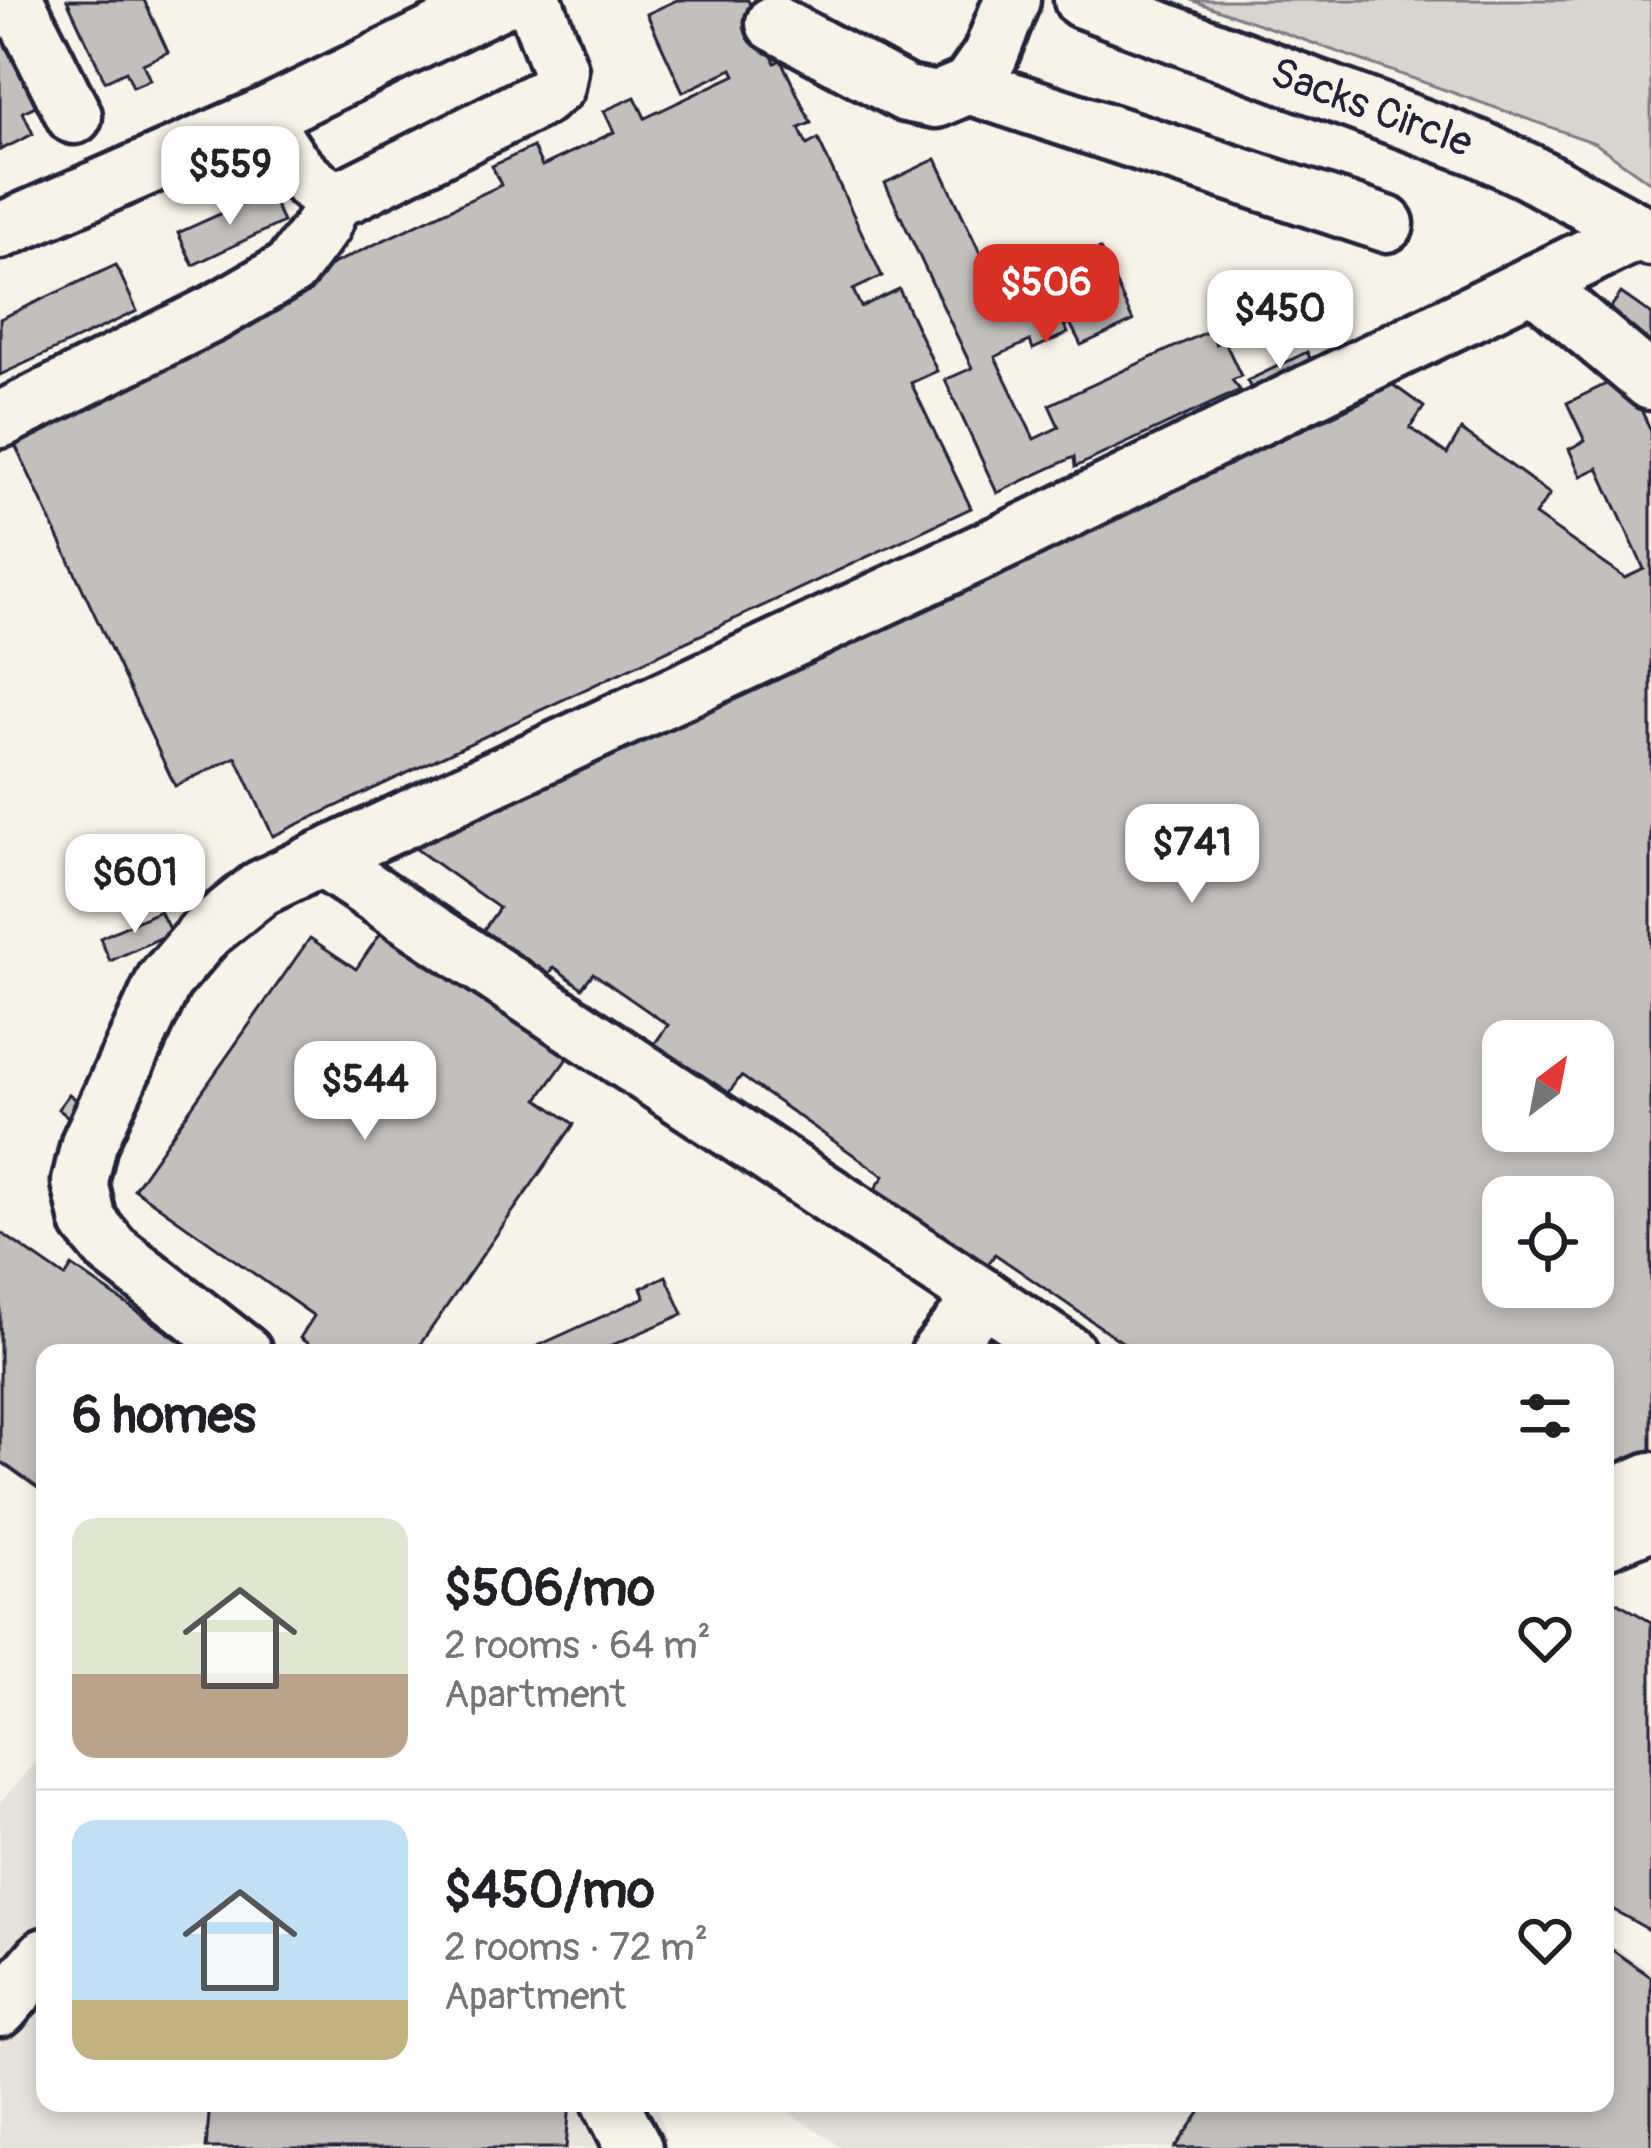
<!DOCTYPE html>
<meta charset="utf-8">
<style>
body{margin:0;font-family:Pangolin,sans-serif;background:#f6f6f6;color:#202124;height:100vh;display:flex;flex-direction:column;font-size:45px;white-space:nowrap}
*{box-sizing:border-box;margin:0}
p{font-size:39px;color:#757577}
.icon{flex:none;width:66px;height:66px;fill:none;stroke:currentColor;stroke-width:2;stroke-linecap:round;stroke-linejoin:round}
.map{position:relative;flex:1;overflow:hidden}
.panel{position:absolute;left:36px;top:1344px;width:1578px;height:768px;display:flex;flex-direction:column;background:#fff;border-radius:24px;box-shadow:0 6px 18px #0003}
.panel>*{flex:none}
.needle{width:78px;rotate:32deg}
.fabs{position:absolute;left:1482px;top:1020px;display:grid;gap:24px}
.fabs a{display:grid;place-items:center;width:132px;height:132px;border-radius:24px;background:#fff;box-shadow:0 6px 18px #0003;font-size:60px}
.price{position:absolute;translate:-50% -102px;padding:0 27px;border-radius:24px;background:#fff;color:#222;font-size:39px;line-height:78px;filter:drop-shadow(0 3px 6px #0008)}
.price::after{content:'';position:absolute;left:50%;top:72px;width:36px;height:27px;margin-left:-18px;background:inherit;clip-path:polygon(0 0,100% 0,50% 100%)}
.price.current{background:#d93025;color:#fff}
ul{padding:0;list-style:none}
li{display:flex;align-items:center;gap:36px;height:300px;padding:0 36px}
li+li{border-top:3px solid #e0e0e0}
li span{display:grid;place-items:center;flex:none;width:336px;height:240px;border-radius:24px;color:#555}
li>.icon{margin-inline-start:auto}
span .icon{width:144px;height:144px;fill:#fffc;stroke-width:1}
li b{font-size:51px}
h2{display:flex;justify-content:space-between;align-items:center;height:144px;padding:0 36px;font-size:51px}
.map>svg:first-child{display:block}
.built{fill:#e7e3db}
.green{fill:#d8d5cf;stroke:#7d7c85;stroke-width:3}
.building{fill:#c2bfbd;stroke:#22223b;stroke-width:3;fill-rule:evenodd}
.lines{fill:none;stroke-linecap:round;stroke-linejoin:round}
.minor-casing{stroke:#22223b;stroke-width:63}
.minor{stroke:#f7f3e8;stroke-width:54}
.labels{text-anchor:middle;dominant-baseline:central;stroke-width:9;stroke-linejoin:round;paint-order:stroke}
.street-label{font-size:42px;fill:#22223b;stroke:#f7f3e8}
</style>
<div class="map">
<svg width="1651" height="2148" viewBox="0 0 1651 2148">
<rect width="100%" height="100%" fill="#f7f3e8"/>
<filter id="ink" filterUnits="userSpaceOnUse"><feTurbulence type="fractalNoise" baseFrequency=".00833" numOctaves="2"/><feDisplacementMap in="SourceGraphic" scale="24" xChannelSelector="R" yChannelSelector="G"/><feConvolveMatrix kernelMatrix="1 2 1 2 8 2 1 2 1" color-interpolation-filters="sRGB"/></filter>
<g filter="url(#ink)">
<g class="built">
<polygon points="45,1750 45,2103 657,2103 668,2148 0,2148 0,1803"/>
<polygon points="1605,1941 1651,1970 1651,2148 842,2148 775,2103 1605,2103"/>
</g>
<polygon class="green" points="1191,0 1651,0 1651,183 1595,143"/>
<g class="building">
<polygon points="67,0 144,0 168,52 143,64 150,80 133,87 126,71 105,81"/>
<polygon points="677,0 748,0 775,63 781,60 811,123 799,128 807,145 818,139 882,276 853,290 861,307 899,289 937,371 911,383 971,508 273,836 236,757 175,786 3,419 501,185 492,166 533,147 542,166 614,132 604,111 635,97 645,118 735,75 732,69 683,92 647,14"/>
<polygon points="12,24 48,100 23,112 33,134 0,150 0,30"/>
<polygon points="936,159 1004,304 1011,300 1007,293 1042,277 1045,284 1050,281 1047,274 1100,249 1133,321 1081,345 1070,323 1064,325 1068,333 1033,349 1030,341 995,357 1034,439 1059,427 1049,405 1209,331 1216,344 1224,340 1241,376 1232,380 1240,390 1075,467 1074,457 997,493 945,380 972,368 885,183"/>
<polygon points="269,192 283,222 193,265 178,233"/>
<polygon points="116,265 137,311 0,375 0,319"/>
<polygon points="1621,293 1651,314 1651,356 1601,321"/>
<polygon points="1307,352 1313,364 1253,392 1247,381"/>
<path d="M 1625,375 L 1651,431 L 1651,1454 L 1605,1477 L 1605,1353 L 1138,1353 L 995,1254 L 983,1272 L 869,1197 L 884,1176 L 741,1076 L 726,1097 L 653,1046 L 668,1025 L 593,973 L 582,988 L 554,967 L 540,988 L 475,942 L 499,908 L 412,846 L 1368,399 L 1363,395 L 1389,382 L 1424,407 L 1410,428 L 1447,454 L 1461,430 L 1494,453 L 1550,494 L 1535,515 L 1625,578 L 1644,569 L 1598,468 L 1581,476 L 1569,449 L 1585,441 L 1567,403 ZM 1503,1041 L 1593,1041 L 1593,1131 L 1503,1131 ZM 1503,1197 L 1593,1197 L 1593,1287 L 1503,1287 Z"/>
<polygon points="160,911 171,933 110,961 100,938"/>
<polygon points="384,928 568,1057 538,1099 574,1124 414,1353 371,1353 364,1348 360,1353 321,1353 300,1338 314,1316 134,1189 310,938 356,969"/>
<polygon points="69,1094 87,1108 76,1123 58,1109"/>
<polygon points="0,1232 65,1277 72,1266 197,1353 45,1353 45,1493 0,1461"/>
<polygon points="666,1276 683,1314 594,1353 522,1353 645,1297 641,1288"/>
<polygon points="1605,1595 1651,1622 1651,1931 1605,1905"/>
<polygon points="1605,1945 1651,1977 1651,2148 1175,2148 1207,2103 1605,2103"/>
<polygon points="210,2103 570,2103 566,2148 206,2148"/>
</g>
<g class="lines">
<g class="minor-casing">
<g id="minor">
<polyline points="16,0 74,116"/>
<path id="s1" d="M 1082,0 L 1478,148 L 1527,171 L 1651,238"/>
<polyline points="774,23 906,94 936,100 969,86 990,56 1012,0"/>
<polyline points="969,86 1386,224"/>
<path d="M 262,117 C 283,151 297,180 334,198 L 350,194 L 542,98 L 557,86 L 560,70 L 534,0"/>
<polyline points="0,231 262,117 503,0"/>
<polyline points="1533,283 1651,382"/>
<polyline points="0,420 214,313 290,269 323,225 334,198"/>
<polyline points="321,859 1068,1353"/>
<polyline points="244,1353 112,1250 89,1222 80,1182 89,1143 164,981 206,932 261,888 321,859 1009,539 1640,231"/>
<polyline points="939,1353 984,1297"/>
<polyline points="1605,1500 1651,1480"/>
<polyline points="1605,1541 1651,1522"/>
<polyline points="0,2009 45,1956"/>
<polyline points="611,2103 634,2148"/>
</g>
</g>
<use href="#minor" class="minor"/>
</g>
</g>
<g class="labels">
<g class="street-label">
<text stroke="none"><textPath href="#s1" startOffset="309">Sacks Circle</textPath></text>
</g>
</g>
</svg>
<div class="fabs">
<a><svg class="needle" viewBox="-14 -14 28 28"><path d="M0-13l5 13h-10z" fill="#e53935"/><path d="M0 13l5-13h-10z" fill="#757577"/></svg></a>
<a><svg class="icon" aria-label="locate" viewBox="0 0 24 24"><circle cx="12" cy="12" r="6"/><path d="M12 2v4M12 18v4M2 12h4M18 12h4"/></svg></a>
</div>
<b class="price" style="left:230px;top:228px">$559</b>
<b class="price current" style="left:1046px;top:346px">$506</b>
<b class="price" style="left:1280px;top:372px">$450</b>
<b class="price" style="left:1192px;top:906px">$741</b>
<b class="price" style="left:135px;top:936px">$601</b>
<b class="price" style="left:365px;top:1143px">$544</b>
<section class="panel">
<h2>6 homes<svg class="icon" aria-label="filters" viewBox="0 0 24 24"><path d="M4 7h16M4 17h16"/><circle cx="9" cy="7" r="2"/><circle cx="15" cy="17" r="2"/></svg></h2>
<ul>
<li><span style="background:linear-gradient(#dfe7d0 65%,#b9a48a 0)"><svg class="icon" aria-label="home" viewBox="0 0 24 24"><path d="M3 11l9-7 9 7M6 9v11h12V9"/></svg></span><div><b>$506/mo</b><p>2 rooms · 64 m²</p><p>Apartment</p></div><svg class="icon" aria-label="heart" viewBox="0 0 24 24"><path d="M12 20l-8-8c-3-5 5-10 8-4 3-6 11-1 8 4z"/></svg></li>
<li><span style="background:linear-gradient(#bfe0f5 75%,#c2b280 0)"><svg class="icon" aria-label="home" viewBox="0 0 24 24"><path d="M3 11l9-7 9 7M6 9v11h12V9"/></svg></span><div><b>$450/mo</b><p>2 rooms · 72 m²</p><p>Apartment</p></div><svg class="icon" aria-label="heart" viewBox="0 0 24 24"><path d="M12 20l-8-8c-3-5 5-10 8-4 3-6 11-1 8 4z"/></svg></li>
</ul>
</section>
</div>
